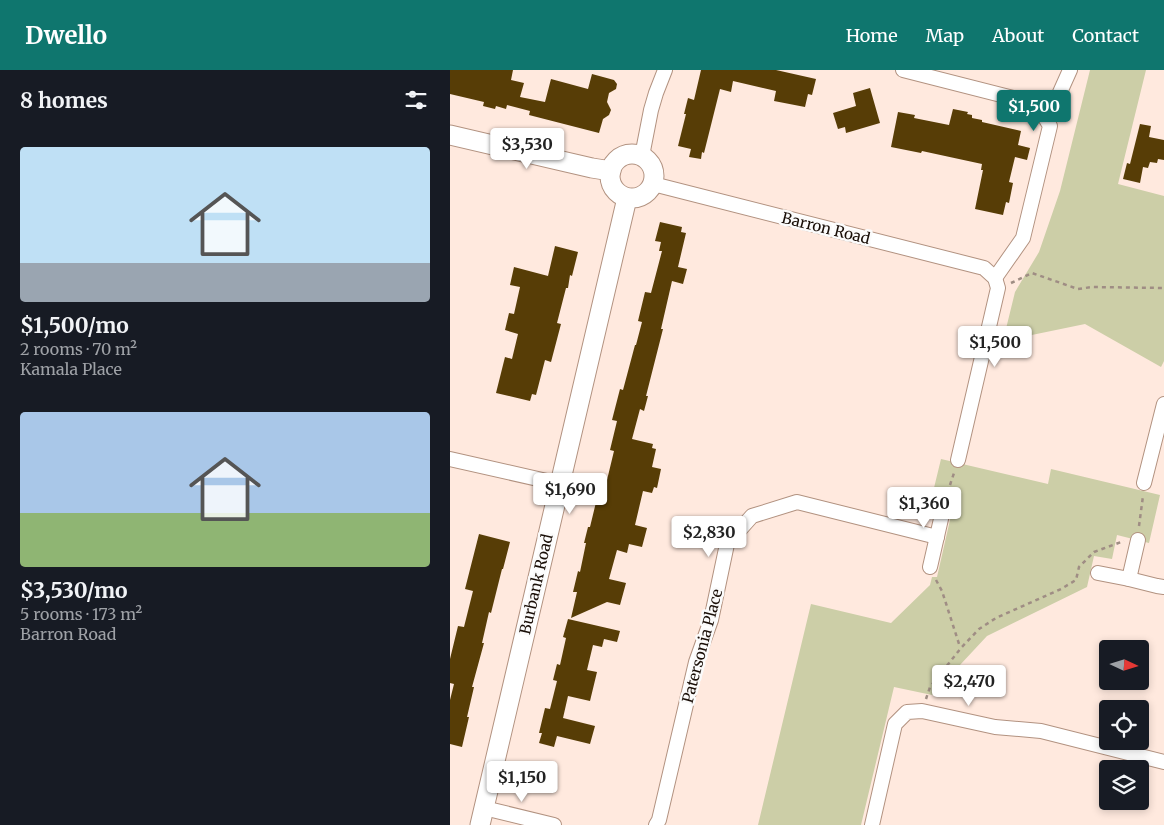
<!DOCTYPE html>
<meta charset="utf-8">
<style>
body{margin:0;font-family:Merriweather,serif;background:#20242c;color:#f1f3f6;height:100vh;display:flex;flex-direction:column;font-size:19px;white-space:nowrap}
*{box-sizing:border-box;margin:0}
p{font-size:16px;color:#9ea1a6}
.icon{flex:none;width:28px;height:28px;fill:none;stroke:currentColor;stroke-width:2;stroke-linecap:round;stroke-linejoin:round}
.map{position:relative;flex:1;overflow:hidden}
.side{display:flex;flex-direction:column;background:#171b24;width:450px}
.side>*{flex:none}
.needle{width:32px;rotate:94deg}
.controls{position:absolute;left:649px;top:570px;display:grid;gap:10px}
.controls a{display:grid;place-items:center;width:50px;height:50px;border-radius:5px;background:#171b24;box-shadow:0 2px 8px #0003;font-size:25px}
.price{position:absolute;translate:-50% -42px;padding:0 11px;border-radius:5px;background:#fff;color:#222;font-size:16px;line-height:32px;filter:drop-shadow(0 1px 2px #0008)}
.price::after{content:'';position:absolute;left:50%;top:30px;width:15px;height:11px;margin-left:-8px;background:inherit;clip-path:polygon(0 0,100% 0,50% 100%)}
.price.current{background:#0f766e;color:#fff}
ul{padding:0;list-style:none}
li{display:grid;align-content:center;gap:10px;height:265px;padding:0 20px}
li span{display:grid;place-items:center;height:155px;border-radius:5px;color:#555}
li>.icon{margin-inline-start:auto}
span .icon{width:90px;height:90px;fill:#fffc;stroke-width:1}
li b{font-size:21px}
h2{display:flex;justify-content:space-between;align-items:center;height:60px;padding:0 20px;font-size:21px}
header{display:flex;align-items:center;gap:30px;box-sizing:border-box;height:70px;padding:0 25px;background:#0f766e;color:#fff}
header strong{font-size:24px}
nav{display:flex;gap:28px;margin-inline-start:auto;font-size:18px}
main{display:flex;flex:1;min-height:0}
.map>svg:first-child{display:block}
.green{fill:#cccea7}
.building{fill:#573d06}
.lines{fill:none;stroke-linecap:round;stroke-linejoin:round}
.street-casing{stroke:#b29280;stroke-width:16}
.secondary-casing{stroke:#b29280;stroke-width:21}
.path{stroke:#9f8d84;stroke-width:2.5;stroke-dasharray:4 4;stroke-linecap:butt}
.street{stroke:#fff;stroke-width:14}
.secondary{stroke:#fff;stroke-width:19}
.labels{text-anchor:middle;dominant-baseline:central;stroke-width:5;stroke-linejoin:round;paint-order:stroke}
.street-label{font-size:15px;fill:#190e07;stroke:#fbfbfb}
</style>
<header>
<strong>Dwello</strong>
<nav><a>Home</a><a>Map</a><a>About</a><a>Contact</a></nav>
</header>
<main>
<section class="side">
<h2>8 homes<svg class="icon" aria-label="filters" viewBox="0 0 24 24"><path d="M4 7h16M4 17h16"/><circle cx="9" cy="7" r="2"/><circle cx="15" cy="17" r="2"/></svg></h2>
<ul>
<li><span style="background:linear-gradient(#bfe0f5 75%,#9aa5b1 0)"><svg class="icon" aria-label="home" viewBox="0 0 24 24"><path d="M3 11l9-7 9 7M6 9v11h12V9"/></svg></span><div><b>$1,500/mo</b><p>2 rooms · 70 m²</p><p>Kamala Place</p></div></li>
<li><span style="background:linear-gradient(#a9c7e8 65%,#8fb573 0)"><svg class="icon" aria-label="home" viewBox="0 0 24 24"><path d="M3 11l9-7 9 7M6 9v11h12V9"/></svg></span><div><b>$3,530/mo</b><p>5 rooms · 173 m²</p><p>Barron Road</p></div></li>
</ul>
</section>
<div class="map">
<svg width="714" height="755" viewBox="0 0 714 755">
<rect width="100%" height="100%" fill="#ffe9de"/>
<g class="green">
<polygon points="640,0 696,0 668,114 714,126 714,291 711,297 635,254 553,271 565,222 589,182 610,121"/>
<polygon points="491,389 598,414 601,399 710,425 699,473 667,465 662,489 644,486 637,517 537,566 482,625 444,617 411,755 308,755 361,534 441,553 480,515 482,507 487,507 505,428 483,422"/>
</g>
<g class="building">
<polygon points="0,0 63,0 61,10 74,13 70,27 95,32 101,9 138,19 142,4 164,10 167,14 166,19 159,23 157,32 161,40 159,45 153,49 149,63 79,45 80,41 57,35 56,39 46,36 45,39 33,36 34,32 0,24"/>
<polygon points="251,0 326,0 366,9 362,25 358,24 355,37 324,31 326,21 283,11 281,22 270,19 254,83 252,82 251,89 239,87 241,79 228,76 236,44 234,44 238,28 244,30"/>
<polygon points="420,18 430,53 396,63 395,57 388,59 383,43 406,36 403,23"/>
<polygon points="503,39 518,42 517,44 522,45 522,48 532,50 532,52 571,61 568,75 580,78 577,90 565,87 559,112 563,113 559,133 556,132 553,145 525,139 533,100 531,100 532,94 472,81 471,83 441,77 448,42 465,45 464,48 499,55"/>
<polygon points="690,54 701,56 699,67 714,70 714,90 708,89 707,93 700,92 698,98 693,97 690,113 673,109 677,93 680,94"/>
<polygon points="210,152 232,157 231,162 236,163 228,197 237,199 233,214 222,211 211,259 213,259 196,326 198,326 194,341 190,339 182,369 203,374 202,378 206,379 202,397 211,399 207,418 204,417 202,423 193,421 185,455 197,458 192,477 179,474 177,483 167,480 159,509 176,513 170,535 157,532 121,548 127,522 123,522 128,501 130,502 136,473 134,473 138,457 140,457 148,424 146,424 149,408 157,410 164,381 160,380 167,351 162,350 170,319 173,320 185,275 186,275 192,252 188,251 195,222 201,223 212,181 209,181 211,172 205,171"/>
<polygon points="105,176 128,182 122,206 120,205 118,218 116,218 107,253 111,254 101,292 95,290 86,325 82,324 80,331 46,323 55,287 62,289 68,264 55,260 59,243 64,244 70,217 60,215 64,197 98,206"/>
<polygon points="29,464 60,472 53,499 52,499 41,543 39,542 32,573 34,573 22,617 24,617 17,647 19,647 12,677 0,674 0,630 4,614 0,613 0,589 8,556 14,557 23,521 15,519"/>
<polygon points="118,549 170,561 167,572 154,569 152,577 143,575 137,600 147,602 140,631 118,626 113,648 145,656 140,674 107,666 104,677 89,673 92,663 89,663 95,638 100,639 107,611 103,610 107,594 110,595 116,568 113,567"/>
</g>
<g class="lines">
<g class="street-casing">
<g id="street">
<polyline points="453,0 587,34 600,56 573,168 545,208"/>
<polyline points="587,34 607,29 620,0"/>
<polyline points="192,86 201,40 206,23 215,0"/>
<polyline points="203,114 534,198 545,208 548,218 508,390"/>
<polyline points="0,389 110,414"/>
<polyline points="694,413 714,334"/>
<polyline points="480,497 496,427"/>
<polyline points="648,503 679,509 707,516 714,517"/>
<polyline points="679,509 688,470"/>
<polyline points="34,738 104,755"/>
<polyline points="206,755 209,750 246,592 261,550 277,474 302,446 347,432 487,467"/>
<polyline points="422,755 445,654 457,642 472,641 545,657 591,661 714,692"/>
</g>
</g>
<g class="secondary-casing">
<g id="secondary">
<polyline points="0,65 142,98 161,101"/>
<circle cx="182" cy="106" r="22"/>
<polyline points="30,755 177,128"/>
</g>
</g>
<g class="path">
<polyline points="561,213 582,203 628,219 642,217 714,218"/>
<polyline points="500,415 504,403"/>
<polyline points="689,456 693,426"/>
<polyline points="486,510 492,521 510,577"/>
<polyline points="476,629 480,617 511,578 529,559 546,548 611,519 626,510 629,497 644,482 674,471"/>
</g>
<use href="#street" class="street"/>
<use href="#secondary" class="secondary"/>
</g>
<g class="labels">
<g class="street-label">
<text transform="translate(376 158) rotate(14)">Barron Road</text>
<text transform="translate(86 514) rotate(-77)">Burbank Road</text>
<text transform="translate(252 576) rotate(-75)">Patersonia Place</text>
</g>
</g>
</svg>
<div class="controls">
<a><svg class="needle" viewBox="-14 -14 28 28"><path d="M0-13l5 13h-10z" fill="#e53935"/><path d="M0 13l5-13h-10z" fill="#9ea1a6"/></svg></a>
<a><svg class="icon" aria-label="locate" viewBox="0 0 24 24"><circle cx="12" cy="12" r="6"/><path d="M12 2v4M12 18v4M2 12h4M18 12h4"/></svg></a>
<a><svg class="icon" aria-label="layers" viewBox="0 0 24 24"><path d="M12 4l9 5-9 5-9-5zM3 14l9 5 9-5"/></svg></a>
</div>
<b class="price current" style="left:584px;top:62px">$1,500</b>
<b class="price" style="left:77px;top:100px">$3,530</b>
<b class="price" style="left:545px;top:298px">$1,500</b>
<b class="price" style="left:120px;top:445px">$1,690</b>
<b class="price" style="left:474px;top:459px">$1,360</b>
<b class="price" style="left:259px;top:488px">$2,830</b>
<b class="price" style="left:519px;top:637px">$2,470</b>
<b class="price" style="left:72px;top:733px">$1,150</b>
</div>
</main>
